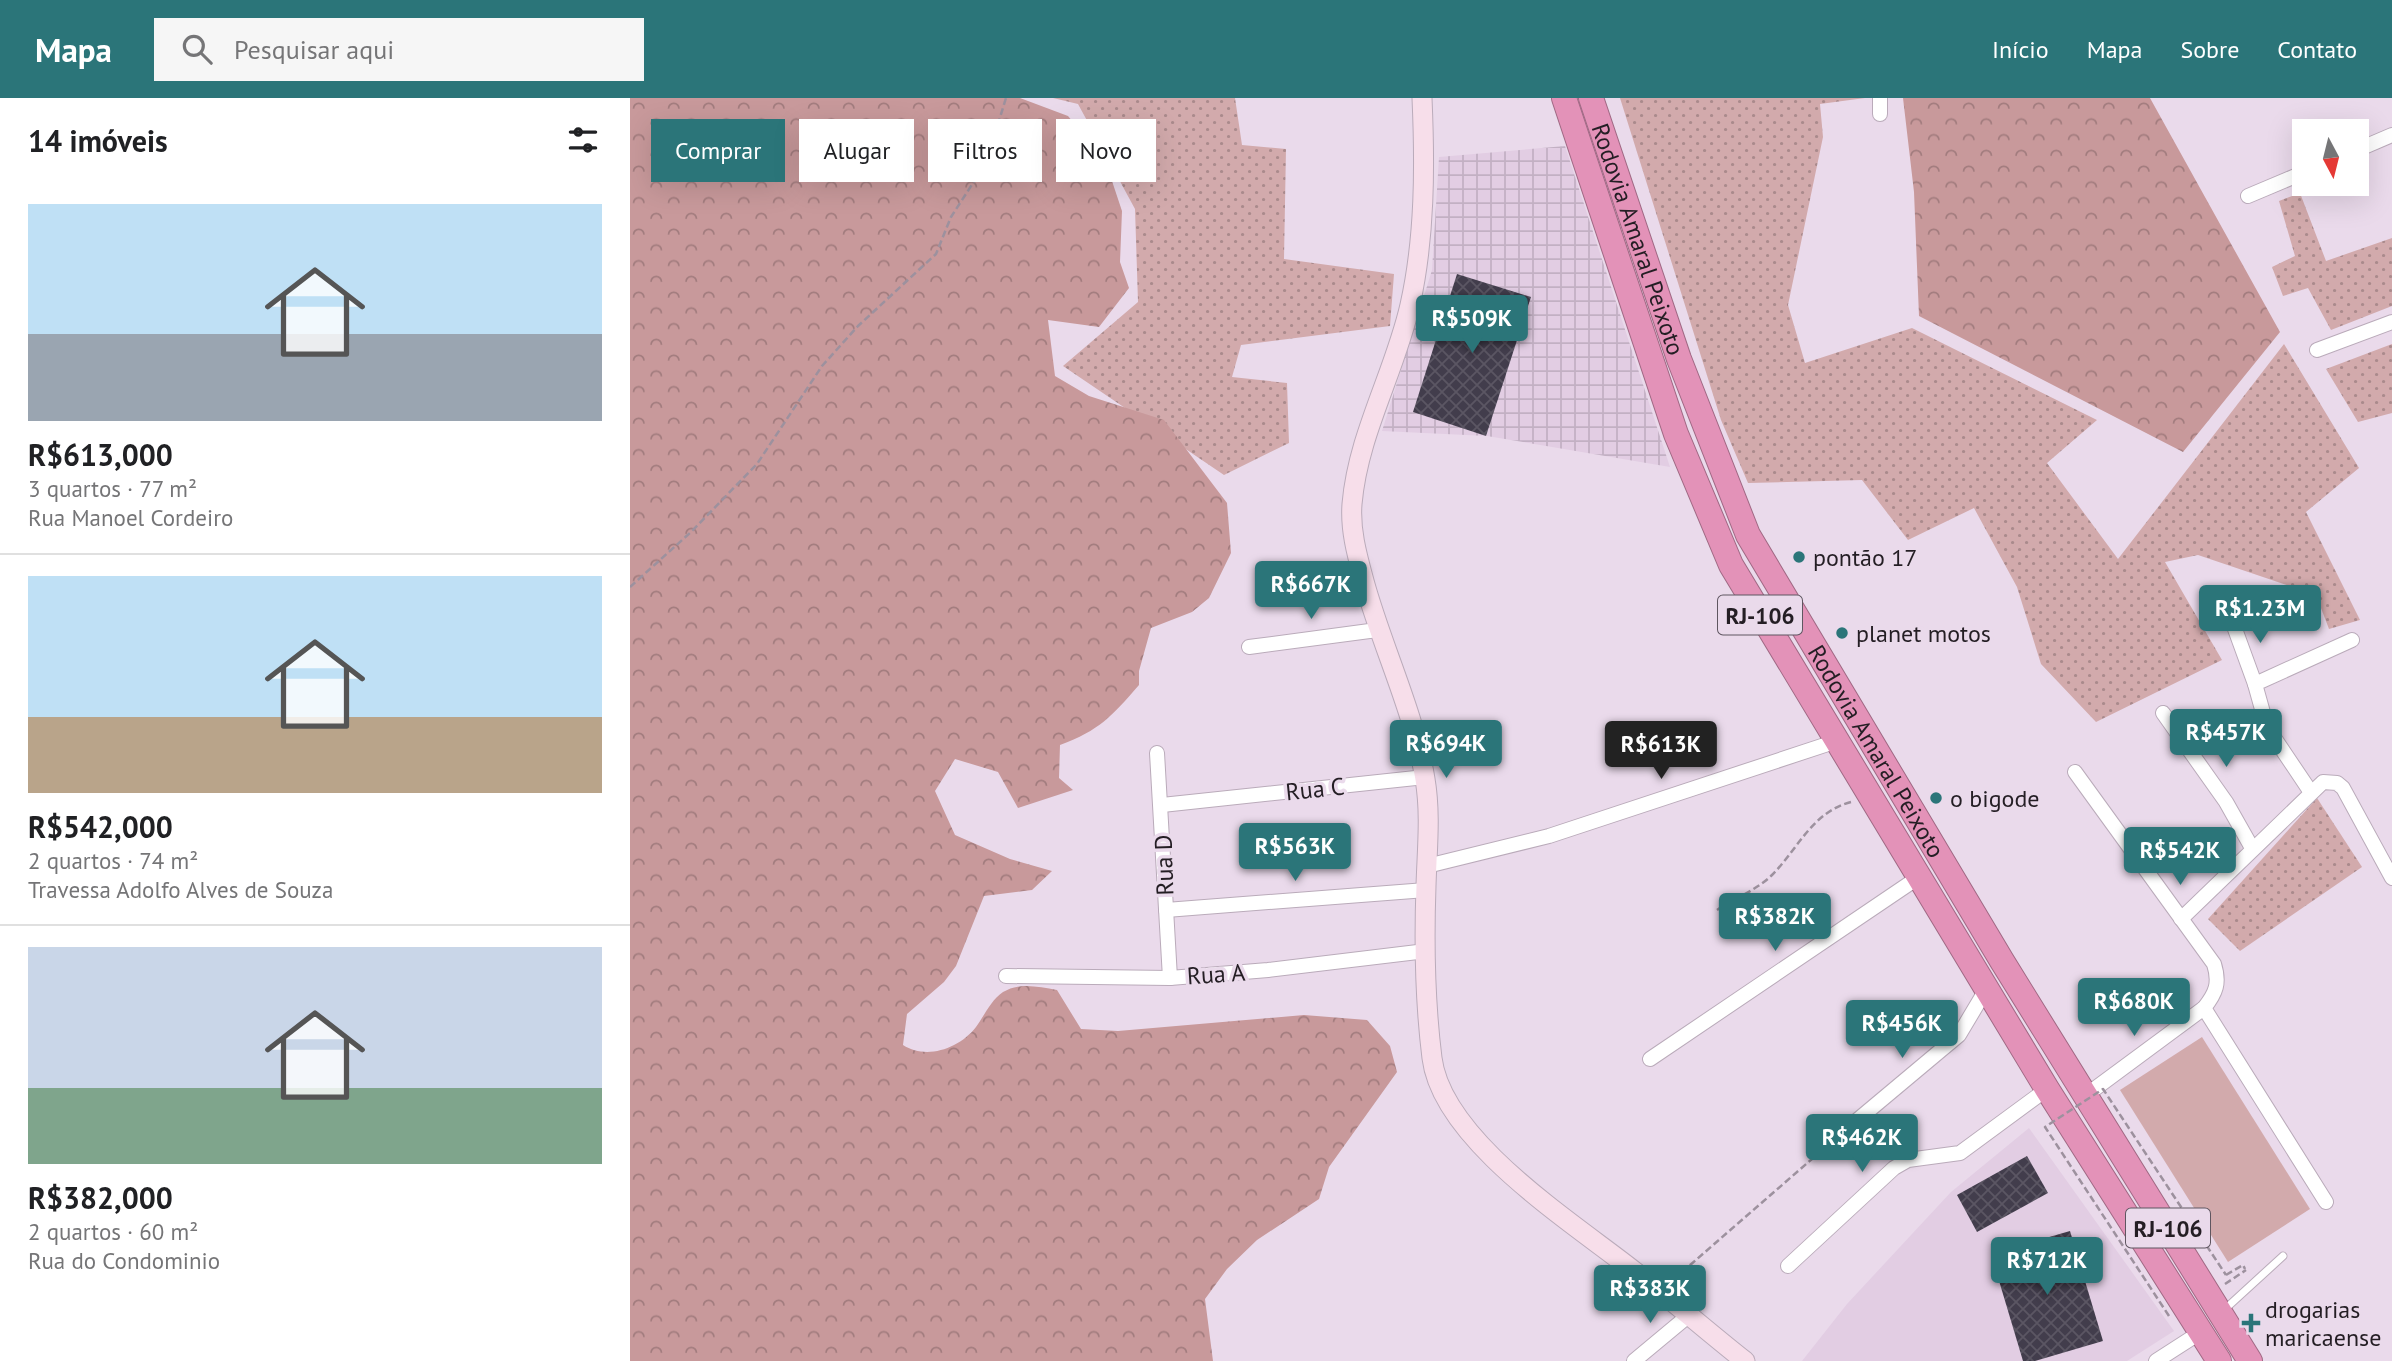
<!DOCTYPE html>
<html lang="pt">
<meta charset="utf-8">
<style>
body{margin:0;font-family:"PT Sans",sans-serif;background:#f6f6f6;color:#202124;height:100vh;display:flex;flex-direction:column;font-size:26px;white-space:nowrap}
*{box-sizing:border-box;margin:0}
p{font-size:23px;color:#757577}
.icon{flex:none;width:38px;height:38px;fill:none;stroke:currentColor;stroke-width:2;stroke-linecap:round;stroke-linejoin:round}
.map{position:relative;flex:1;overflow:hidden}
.panel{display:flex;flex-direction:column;background:#fff;width:630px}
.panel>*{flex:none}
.banner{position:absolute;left:21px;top:21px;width:665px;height:63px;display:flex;gap:14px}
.needle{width:46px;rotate:173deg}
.tools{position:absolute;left:1662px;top:21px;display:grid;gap:14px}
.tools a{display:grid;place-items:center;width:77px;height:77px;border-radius:0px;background:#fff;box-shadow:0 7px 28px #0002;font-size:35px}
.price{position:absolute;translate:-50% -60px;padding:0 16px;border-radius:7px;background:#2b7579;color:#fff;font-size:23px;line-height:46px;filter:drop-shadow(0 2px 4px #0008)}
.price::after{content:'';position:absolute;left:50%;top:42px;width:21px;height:16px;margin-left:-10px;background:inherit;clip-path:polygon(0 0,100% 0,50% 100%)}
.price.on{background:#222;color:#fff}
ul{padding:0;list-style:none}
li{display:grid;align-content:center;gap:14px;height:371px;padding:0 28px}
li+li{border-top:2px solid #e0e0e0}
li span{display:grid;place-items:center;height:217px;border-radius:0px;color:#555}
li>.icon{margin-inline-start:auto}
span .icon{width:126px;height:126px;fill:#fffc;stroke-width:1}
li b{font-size:30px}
h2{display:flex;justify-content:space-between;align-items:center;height:84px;padding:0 28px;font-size:30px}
.tag{padding:0 24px;border-radius:0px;background:#fff;box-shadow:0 7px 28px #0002;font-size:24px;line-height:63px}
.tag.on{background:#2b7579;color:#fff}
header{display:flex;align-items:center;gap:42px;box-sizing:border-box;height:98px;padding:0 35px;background:#2b7579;color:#fff}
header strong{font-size:33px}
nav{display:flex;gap:38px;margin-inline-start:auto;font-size:24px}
.search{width:490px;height:63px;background:#f6f6f6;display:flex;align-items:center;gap:18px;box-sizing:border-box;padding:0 24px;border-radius:0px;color:#757577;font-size:26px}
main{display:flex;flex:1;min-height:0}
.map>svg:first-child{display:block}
.built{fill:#e2cde3}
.industrial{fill:url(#industrial-grid)}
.grass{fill:url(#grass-dots)}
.forest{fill:url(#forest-crowns)}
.pitch{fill:#d2aaac}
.building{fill:url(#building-cross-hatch)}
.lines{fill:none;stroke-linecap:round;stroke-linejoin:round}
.lane-casing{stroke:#baabba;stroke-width:9}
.street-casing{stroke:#baabba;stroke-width:16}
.secondary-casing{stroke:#baabba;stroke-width:21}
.highway-casing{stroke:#a06984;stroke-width:26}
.path{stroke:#9d919e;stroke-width:2.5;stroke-dasharray:7 3.5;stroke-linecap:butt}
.lane{stroke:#fff;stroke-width:7}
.street{stroke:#fff;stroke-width:14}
.secondary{stroke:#f7deea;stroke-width:19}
.highway{stroke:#e392b8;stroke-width:24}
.path-bridge{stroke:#9d919e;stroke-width:2.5;stroke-dasharray:7 3.5;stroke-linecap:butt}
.poi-dot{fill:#2b7579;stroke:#eadaeb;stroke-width:2.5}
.labels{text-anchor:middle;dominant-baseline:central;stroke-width:7;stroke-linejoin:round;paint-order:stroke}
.shield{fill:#eadaeb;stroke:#5f5660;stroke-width:2}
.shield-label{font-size:23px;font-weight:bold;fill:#241e24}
.street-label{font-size:24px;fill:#241e24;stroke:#eadaeb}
.poi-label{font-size:24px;fill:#241e24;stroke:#eadaeb;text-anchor:start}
</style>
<header>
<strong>Mapa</strong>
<div class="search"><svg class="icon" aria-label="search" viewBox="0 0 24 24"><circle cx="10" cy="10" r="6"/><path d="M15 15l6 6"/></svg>Pesquisar aqui</div>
<nav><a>Início</a><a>Mapa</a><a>Sobre</a><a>Contato</a></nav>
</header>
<main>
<section class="panel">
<h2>14 imóveis<svg class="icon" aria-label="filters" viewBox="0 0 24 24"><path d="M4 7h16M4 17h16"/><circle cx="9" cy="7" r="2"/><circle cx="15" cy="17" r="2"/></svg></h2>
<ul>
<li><span style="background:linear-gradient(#bfe0f5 60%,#9aa5b1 0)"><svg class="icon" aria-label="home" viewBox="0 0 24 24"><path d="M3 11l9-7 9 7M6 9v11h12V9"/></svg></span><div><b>R$613,000</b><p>3 quartos · 77 m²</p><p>Rua Manoel Cordeiro</p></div></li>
<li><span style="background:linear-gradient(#bfe0f5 65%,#b9a48a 0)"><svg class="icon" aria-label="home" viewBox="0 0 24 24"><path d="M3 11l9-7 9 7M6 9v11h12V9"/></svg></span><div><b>R$542,000</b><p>2 quartos · 74 m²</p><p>Travessa Adolfo Alves de Souza</p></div></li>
<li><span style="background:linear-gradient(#c9d6e8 65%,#7fa58c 0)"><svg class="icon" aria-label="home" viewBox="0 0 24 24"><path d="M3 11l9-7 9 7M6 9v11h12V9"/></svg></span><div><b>R$382,000</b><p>2 quartos · 60 m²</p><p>Rua do Condominio</p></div></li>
</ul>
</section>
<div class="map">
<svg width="1762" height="1263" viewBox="0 0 1762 1263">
<defs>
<pattern id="industrial-grid" width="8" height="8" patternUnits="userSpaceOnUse" patternTransform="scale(1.75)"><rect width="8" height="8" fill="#e2cde3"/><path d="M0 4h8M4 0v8" fill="none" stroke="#c2b0c3"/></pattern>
<pattern id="grass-dots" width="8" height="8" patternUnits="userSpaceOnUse" patternTransform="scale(1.75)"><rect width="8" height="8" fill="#d2aaac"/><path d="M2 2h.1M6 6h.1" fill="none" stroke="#aa8a8c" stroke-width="1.8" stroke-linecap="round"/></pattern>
<pattern id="forest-crowns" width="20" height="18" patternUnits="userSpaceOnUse" patternTransform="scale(1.75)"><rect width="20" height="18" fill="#c8999b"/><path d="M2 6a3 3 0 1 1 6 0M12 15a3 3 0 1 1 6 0" fill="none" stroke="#a27c7e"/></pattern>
<pattern id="building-cross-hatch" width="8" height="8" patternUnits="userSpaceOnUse" patternTransform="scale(1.75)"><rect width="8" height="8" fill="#423d4c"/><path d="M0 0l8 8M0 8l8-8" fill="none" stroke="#5b5663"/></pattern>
</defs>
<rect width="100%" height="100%" fill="#eadaeb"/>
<polygon class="built" points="1399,1030 1544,1233 1497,1263 1172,1263 1217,1206 1321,1094"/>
<polygon class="industrial" points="935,48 1040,369 857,338 752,333 802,172 809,59"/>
<g class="grass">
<polygon points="423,0 605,0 612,47 656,51 654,161 764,176 760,228 611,247 602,279 657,285 659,345 594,377 433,268 508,204 505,111 448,6"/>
<polygon points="990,0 1235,0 1190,6 1193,39 1158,207 1175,265 1282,230 1467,322 1417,365 1488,461 1654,246 1729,370 1676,414 1730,522 1699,531 1686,497 1568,457 1535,464 1592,562 1466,624 1411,566 1387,489 1344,410 1278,442 1232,382 1118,385 1091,322"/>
<polygon points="1670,95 1696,163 1762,140 1762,208 1701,232 1678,190 1653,198 1642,169 1665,158 1649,103"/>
<polygon points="1762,246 1762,315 1728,324 1696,271"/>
<polygon points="1687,700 1732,769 1610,853 1578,821"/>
</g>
<g class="forest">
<path d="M 0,0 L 390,0 L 438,18 L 475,62 L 492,113 L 490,164 L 499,190 L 469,229 L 418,222 L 425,278 L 459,298 L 534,322 L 597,405 L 601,455 L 579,500 L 562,514 L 521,530 L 509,573 L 509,587 C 481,619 470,632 430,647 L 429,680 L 443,692 L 388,710 L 368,674 L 325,661 L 305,693 L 325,737 L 380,761 L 422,773 L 402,792 L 354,798 L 326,868 L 314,884 L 277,916 L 273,947 C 296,962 329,951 346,929 C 354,918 361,902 373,894 C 390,884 408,889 427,892 L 451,931 L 488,933 L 674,917 L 737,922 L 760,948 L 767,974 L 699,1069 L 689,1101 L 627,1142 L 597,1171 L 575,1201 L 583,1263 L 0,1263 Z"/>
<polygon points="1273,0 1520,0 1650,234 1553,354 1289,218 1284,94"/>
</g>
<polygon class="pitch" points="1572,939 1680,1111 1598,1164 1490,992"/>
<g class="building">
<polygon points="827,176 901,199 856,338 783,314"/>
<polygon points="1397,1058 1418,1095 1347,1134 1327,1097"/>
<polygon points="1440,1133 1473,1243 1405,1263 1393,1263 1361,1156"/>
</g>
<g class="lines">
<g class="lane-casing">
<polyline id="lane" points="1594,1212 1653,1158"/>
</g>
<g class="street-casing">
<g id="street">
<polyline points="1250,0 1250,16"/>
<polyline points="1727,52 1762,37"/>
<polyline points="1618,98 1675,74"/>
<polyline points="1687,252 1762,224"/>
<polyline points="1601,520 1625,586"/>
<polyline points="619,549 747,532"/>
<polyline points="1533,615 1596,704 1622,750"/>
<polyline points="527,655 540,880"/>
<path d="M 1445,674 L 1584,866 C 1590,885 1586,895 1574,910 L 1455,998"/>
<polyline points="1680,693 1637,629 1625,586 1722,542"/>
<polyline points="532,707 795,679"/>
<polyline points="797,768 919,738 1207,643"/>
<polyline points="536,812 796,792"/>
<polyline points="1551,821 1693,684 1707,685 1713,690 1762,780"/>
<polyline points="376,878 540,880 638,872 796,853"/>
<polyline points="1574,910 1696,1104"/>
<polyline points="1020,961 1289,779"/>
<polyline points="1200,1045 1329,937 1357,890"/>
<polyline points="1158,1168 1264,1070 1278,1062 1330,1055 1417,991"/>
<polyline points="1004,1263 1058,1218"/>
<polyline points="1526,1263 1571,1234"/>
</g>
</g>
<g class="secondary-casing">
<path id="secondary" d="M 792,0 C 795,68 795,140 780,207 C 765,274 728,336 722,406 C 720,432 727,457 734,483 C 752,549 784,613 795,681 C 801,716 797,752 796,788 C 794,844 795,904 802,960 C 812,1042 942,1124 1004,1173 C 1042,1202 1078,1234 1115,1263"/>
</g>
<g class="highway-casing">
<g id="highway">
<polyline points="934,0 1046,336 1101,467 1417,991 1589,1263"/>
<path id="s1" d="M 961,0 L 1049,261 L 1118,437 L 1372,863 L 1620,1263"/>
</g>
</g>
<g class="path">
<polyline points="0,489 61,434 127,366 192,268 228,228 306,156 321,119 356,65 376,0"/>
<path d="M 1087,812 C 1104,801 1128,791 1142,777 C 1168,751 1182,714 1221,704"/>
<polyline points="1596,1177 1613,1167 1615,1171"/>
<polyline points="1044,1181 1190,1054"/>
<polyline points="1595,1186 1616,1172"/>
</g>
<use href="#lane" class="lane"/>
<use href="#street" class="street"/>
<use href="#secondary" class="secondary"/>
<use href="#highway" class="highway"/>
<polyline class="path-bridge" points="1539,1218 1415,1029 1473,991 1596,1177"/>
</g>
<g class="poi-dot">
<circle cx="1169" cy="459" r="7"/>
<circle cx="1212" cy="535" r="7"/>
<circle cx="1306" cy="700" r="7"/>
<path d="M1617.5 1214.5h7v7h7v7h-7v7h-7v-7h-7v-7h7z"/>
</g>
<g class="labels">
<g class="shield">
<rect x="1088" y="497.5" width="84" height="39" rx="5"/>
<rect x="1496" y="1110.5" width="84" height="39" rx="5"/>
</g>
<g class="shield-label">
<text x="1130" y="517">RJ-106</text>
<text x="1538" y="1130">RJ-106</text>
</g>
<g class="street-label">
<text stroke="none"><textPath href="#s1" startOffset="149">Rodovia Amaral Peixoto</textPath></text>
<text stroke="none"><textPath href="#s1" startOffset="716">Rodovia Amaral Peixoto</textPath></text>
<text transform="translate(685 691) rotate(-6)">Rua C</text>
<text transform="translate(534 767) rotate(-92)">Rua D</text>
<text transform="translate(586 876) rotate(-4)">Rua A</text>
</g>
<g class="poi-label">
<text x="1183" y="459">pontão 17</text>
<text x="1226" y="535">planet motos</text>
<text x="1320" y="700">o bigode</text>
<text x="1635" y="1211">drogarias<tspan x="1635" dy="28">maricaense</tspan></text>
</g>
</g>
</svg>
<div class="tools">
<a><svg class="needle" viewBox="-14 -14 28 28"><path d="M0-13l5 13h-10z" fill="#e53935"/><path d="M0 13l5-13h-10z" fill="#757577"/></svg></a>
</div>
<b class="price" style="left:842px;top:257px">R$509K</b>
<b class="price" style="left:681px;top:523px">R$667K</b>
<b class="price" style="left:1630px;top:547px">R$1.23M</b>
<b class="price" style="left:1596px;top:671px">R$457K</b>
<b class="price" style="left:816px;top:682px">R$694K</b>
<b class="price on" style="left:1031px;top:683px">R$613K</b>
<b class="price" style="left:665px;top:785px">R$563K</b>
<b class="price" style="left:1550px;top:789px">R$542K</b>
<b class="price" style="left:1145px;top:855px">R$382K</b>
<b class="price" style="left:1504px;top:940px">R$680K</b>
<b class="price" style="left:1272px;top:962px">R$456K</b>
<b class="price" style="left:1232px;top:1076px">R$462K</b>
<b class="price" style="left:1417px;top:1199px">R$712K</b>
<b class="price" style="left:1020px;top:1227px">R$383K</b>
<div class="banner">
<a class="tag on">Comprar</a>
<a class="tag">Alugar</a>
<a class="tag">Filtros</a>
<a class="tag">Novo</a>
</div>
</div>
</main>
